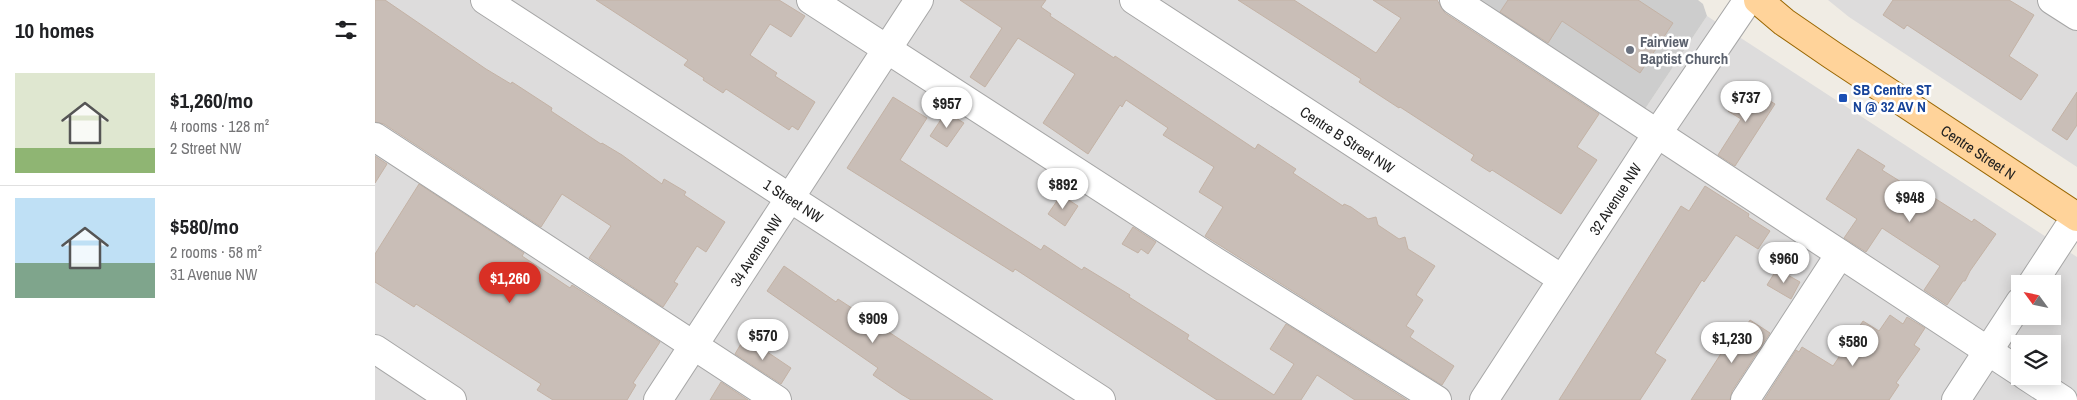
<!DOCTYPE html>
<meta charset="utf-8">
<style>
body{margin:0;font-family:"Archivo Narrow",sans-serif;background:#f6f6f6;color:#202124;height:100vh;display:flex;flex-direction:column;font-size:19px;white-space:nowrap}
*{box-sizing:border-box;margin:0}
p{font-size:16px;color:#757577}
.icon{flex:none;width:28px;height:28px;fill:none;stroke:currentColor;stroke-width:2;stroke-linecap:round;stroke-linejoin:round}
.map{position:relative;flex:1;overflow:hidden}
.panel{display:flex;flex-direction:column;background:#fff;width:375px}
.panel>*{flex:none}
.needle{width:32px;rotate:303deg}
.controls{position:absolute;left:1636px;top:275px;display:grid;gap:10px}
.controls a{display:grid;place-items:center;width:50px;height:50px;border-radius:0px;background:#fff;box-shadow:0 2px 12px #0003;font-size:25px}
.price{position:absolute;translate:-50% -42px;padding:0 11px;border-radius:18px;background:#fff;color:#222;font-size:16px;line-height:32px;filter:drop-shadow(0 1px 2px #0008)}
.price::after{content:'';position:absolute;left:50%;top:30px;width:15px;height:11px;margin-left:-8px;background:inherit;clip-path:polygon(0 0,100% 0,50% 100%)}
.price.selected{background:#d93025;color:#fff}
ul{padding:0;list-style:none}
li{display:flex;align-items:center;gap:15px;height:125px;padding:0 15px}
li+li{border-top:1px solid #e0e0e0}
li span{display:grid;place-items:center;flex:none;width:140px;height:100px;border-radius:0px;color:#555}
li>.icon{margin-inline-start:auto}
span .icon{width:60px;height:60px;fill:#fffc;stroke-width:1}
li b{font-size:21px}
h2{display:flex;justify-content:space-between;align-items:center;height:60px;padding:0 15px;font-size:21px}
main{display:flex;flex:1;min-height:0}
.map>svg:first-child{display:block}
.residential{fill:#dddcdc;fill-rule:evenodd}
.religious{fill:#cdcdcd}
.building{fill:#c9beb7;stroke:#c3b2a5}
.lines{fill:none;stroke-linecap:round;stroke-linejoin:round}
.minor-casing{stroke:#a6a6a6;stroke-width:30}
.major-casing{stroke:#960;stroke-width:30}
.minor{stroke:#fff;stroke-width:28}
.major{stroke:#ffd39a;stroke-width:28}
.worship-dot{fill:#6b7280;stroke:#fff;stroke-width:2}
.transit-dot{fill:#1a4fb4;stroke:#fff;stroke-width:2}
.labels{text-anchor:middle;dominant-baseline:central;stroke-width:5;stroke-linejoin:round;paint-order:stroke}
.worship-label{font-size:15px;font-weight:bold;fill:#5b616d;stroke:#fff;text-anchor:start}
.transit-label{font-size:15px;font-weight:bold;fill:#164399;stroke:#fff;text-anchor:start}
.street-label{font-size:15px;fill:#1f1f1f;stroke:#fff}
</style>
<main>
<section class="panel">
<h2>10 homes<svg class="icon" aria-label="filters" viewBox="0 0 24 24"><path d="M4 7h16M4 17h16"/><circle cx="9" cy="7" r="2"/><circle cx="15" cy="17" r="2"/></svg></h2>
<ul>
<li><span style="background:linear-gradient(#dfe7d0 75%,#8fb573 0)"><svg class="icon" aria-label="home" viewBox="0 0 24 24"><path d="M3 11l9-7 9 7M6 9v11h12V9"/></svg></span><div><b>$1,260/mo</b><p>4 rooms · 128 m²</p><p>2 Street NW</p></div></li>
<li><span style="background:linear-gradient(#bfe0f5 65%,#7fa58c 0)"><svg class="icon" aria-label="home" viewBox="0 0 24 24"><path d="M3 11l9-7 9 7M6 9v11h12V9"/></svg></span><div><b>$580/mo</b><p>2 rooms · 58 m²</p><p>31 Avenue NW</p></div></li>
</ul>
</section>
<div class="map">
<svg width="1702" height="400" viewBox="0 0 1702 400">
<rect width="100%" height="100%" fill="#f0ece4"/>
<g class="residential">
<path d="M 0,0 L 1100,0 L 1268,112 L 1332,16 L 1702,257 L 1702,400 L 0,400 ZM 1645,284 L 1678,284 L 1678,316 L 1645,316 ZM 1645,344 L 1678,344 L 1678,376 L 1645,376 Z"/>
<polygon points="1453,0 1702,0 1702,167 1474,17"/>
</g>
<polygon class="religious" points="1100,0 1323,0 1328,4 1332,16 1268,112"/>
<g class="building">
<polygon points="0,0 10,0 111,69 136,84 137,82 177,108 176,111 226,144 227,143 247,155 287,184 289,179 311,192 309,195 350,222 331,252 322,246 299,282 303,284 288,307 214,258 236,226 187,194 166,227 9,124 0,122"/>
<polygon points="221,0 404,0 430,16 416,37 395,24 375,55 402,73 400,76 440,102 423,130 417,126 414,130 351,89 348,93 328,80 329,78 309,65 313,60"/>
<polygon points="585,0 671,0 666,7 676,14 675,16 739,58 740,56 880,149 883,144 921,169 918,173 968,206 969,204 976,207 993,219 1001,217 1003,225 1024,239 1030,237 1033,249 1060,266 1041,295 1048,300 1031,326 1039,331 1035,337 1079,366 1067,385 830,236 848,207 824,192 839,167 788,135 793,128 751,100 747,107 745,105 713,154 668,123 700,74 643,38 610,87 595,77 627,28"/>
<polygon points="863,0 919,0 1001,53 1026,18 998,0 1062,0 1070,13 1224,114 1202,147 1222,160 1186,214 1117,170 1115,172 1096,160 1099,155 1025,107 1024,108 984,82 986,79"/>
<polygon points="1133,0 1263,0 1298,23 1265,73 1187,21 1173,43 1125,12"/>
<polygon points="1518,0 1634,0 1659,15 1634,56 1663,75 1646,100 1532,25 1529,29 1508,15"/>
<polygon points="1369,85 1400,104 1360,166 1343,155 1366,119 1353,111"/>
<polygon points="1702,92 1702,125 1692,140 1677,130"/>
<polygon points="518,97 552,118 525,160 666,250 669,245 707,270 709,267 755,295 754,297 814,335 812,339 899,395 919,364 895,349 911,324 1032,400 980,400 942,375 926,400 842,400 640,269 638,272 472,168"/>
<polygon points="571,112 589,123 572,147 555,136"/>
<polygon points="1483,149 1510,166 1507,170 1547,195 1550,192 1597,222 1599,219 1621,234 1595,271 1590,281 1588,281 1572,305 1549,290 1565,266 1507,228 1491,252 1469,238 1482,219 1451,199"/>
<polygon points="0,156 12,164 0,183"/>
<polygon points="44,184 149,253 147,256 195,288 197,285 285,342 258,383 261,385 252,400 178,400 162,390 166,384 41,304 39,307 0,282 0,254"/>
<polygon points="1330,186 1374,214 1373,217 1395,231 1383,249 1361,235 1329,282 1327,280 1280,353 1291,360 1265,400 1184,400 1306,206 1314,211"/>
<polygon points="686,195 703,206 690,226 673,214"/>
<polygon points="758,227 781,242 773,254 766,249 763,253 747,244"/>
<polygon points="409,266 461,302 463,299 618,400 536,400 526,394 498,375 503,368 392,291"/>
<polygon points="1402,269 1425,282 1416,299 1392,285"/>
<polygon points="1515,315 1528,324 1532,317 1550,328 1539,345 1545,349 1521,383 1524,385 1514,400 1389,400 1421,350 1424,352 1427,347 1458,366 1488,321 1504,331"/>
<polygon points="1375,320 1395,333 1357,391 1355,400 1316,400 1358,335 1363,339"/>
<polygon points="370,337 416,368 406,384 360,354"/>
<polygon points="346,382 373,400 335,400"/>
</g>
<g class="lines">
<g class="minor-casing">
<g id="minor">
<path id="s1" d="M 110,0 L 726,400"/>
<polyline points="436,0 841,262 1062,400"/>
<path id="s2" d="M 759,0 L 1187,279"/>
<polyline points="1079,0 1645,372"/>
<polyline points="1677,0 1702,16"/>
<polyline points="0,137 402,400"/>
<polyline points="1657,284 1702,215"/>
<polyline points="0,349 77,400"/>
<polyline points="1651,376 1688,400"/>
<path id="s3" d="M 283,400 L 544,0"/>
<path id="s4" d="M 1109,400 L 1282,134 L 1373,0"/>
<polyline points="1370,400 1465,254"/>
<polyline points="1581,400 1645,302"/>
</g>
</g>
<g class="major-casing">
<g id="major">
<path id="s5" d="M 1383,0 L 1409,22 L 1457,55 L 1702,217"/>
</g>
</g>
<use href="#minor" class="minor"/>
<use href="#major" class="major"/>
</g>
<circle class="worship-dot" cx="1255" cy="50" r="5"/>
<rect class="transit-dot" x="1463" y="93" width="10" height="10" rx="2.5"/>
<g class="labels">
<g class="worship-label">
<text x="1265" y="41">Fairview<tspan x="1265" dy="17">Baptist Church</tspan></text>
</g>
<g class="transit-label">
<text x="1478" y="89">SB Centre ST<tspan x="1478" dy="17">N @ 32 AV N</tspan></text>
</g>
<g class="street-label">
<text stroke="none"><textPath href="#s2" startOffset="255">Centre B Street NW</textPath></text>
<text stroke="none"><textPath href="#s5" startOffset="268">Centre Street N</textPath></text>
<text stroke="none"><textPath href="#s4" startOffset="240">32 Avenue NW</textPath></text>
<text stroke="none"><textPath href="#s1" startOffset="368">1 Street NW</textPath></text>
<text stroke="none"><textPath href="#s3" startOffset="179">34 Avenue NW</textPath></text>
</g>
</g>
</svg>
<div class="controls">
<a><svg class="needle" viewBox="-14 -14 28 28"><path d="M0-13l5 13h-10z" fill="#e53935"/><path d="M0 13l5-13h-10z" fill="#757577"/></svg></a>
<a><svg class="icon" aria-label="layers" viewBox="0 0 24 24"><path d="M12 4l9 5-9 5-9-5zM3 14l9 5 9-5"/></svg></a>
</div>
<b class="price" style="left:1371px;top:123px">$737</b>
<b class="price" style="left:572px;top:129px">$957</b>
<b class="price" style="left:688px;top:210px">$892</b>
<b class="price" style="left:1535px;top:223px">$948</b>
<b class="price" style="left:1409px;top:284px">$960</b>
<b class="price selected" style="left:135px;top:304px">$1,260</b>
<b class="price" style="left:498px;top:344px">$909</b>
<b class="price" style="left:388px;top:361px">$570</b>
<b class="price" style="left:1357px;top:364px">$1,230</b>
<b class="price" style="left:1478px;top:367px">$580</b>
</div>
</main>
